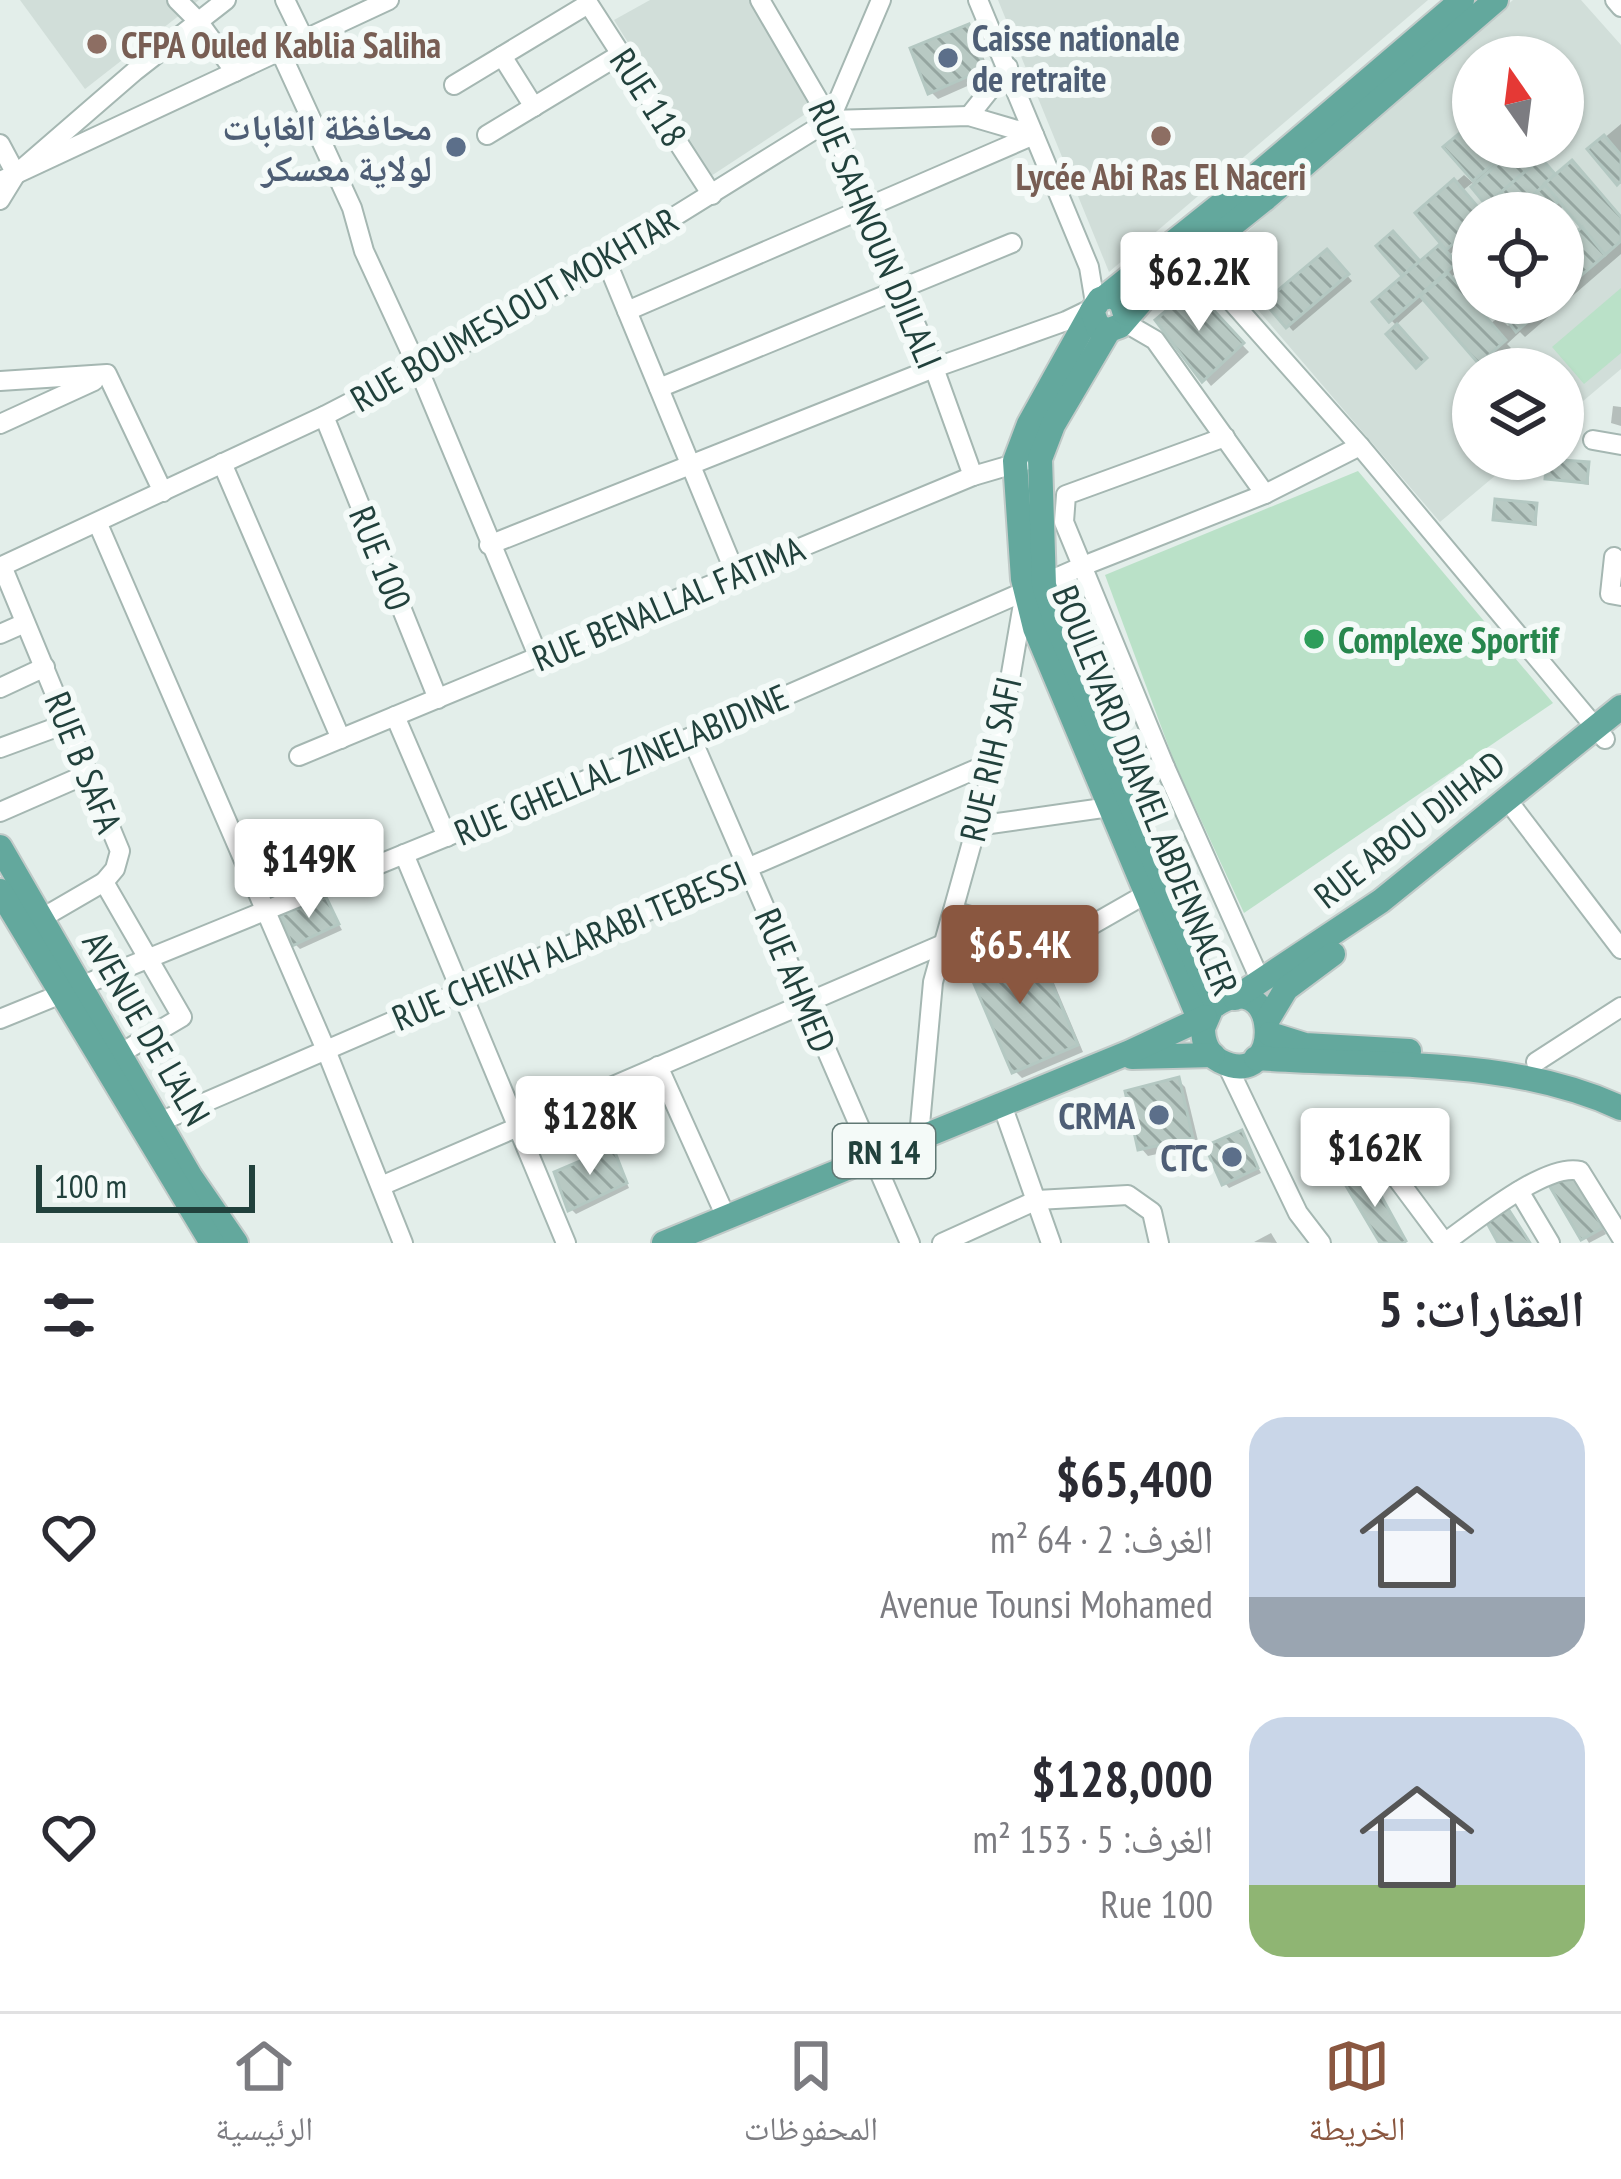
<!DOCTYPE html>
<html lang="ar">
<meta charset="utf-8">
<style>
body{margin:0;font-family:"PT Sans Narrow","Noto Naskh Arabic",sans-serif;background:#f2f2f3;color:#2b2b33;direction:rtl;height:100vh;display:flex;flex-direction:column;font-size:45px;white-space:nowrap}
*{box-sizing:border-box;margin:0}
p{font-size:39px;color:#7c7c81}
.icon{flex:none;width:66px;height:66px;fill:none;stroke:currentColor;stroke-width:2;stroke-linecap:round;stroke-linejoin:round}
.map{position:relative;height:1243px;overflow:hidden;direction:ltr}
.panel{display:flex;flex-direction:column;background:#fff;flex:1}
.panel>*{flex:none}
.needle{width:78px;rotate:346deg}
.fabs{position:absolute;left:1452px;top:36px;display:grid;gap:24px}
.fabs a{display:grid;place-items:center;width:132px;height:132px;border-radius:50%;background:#fff;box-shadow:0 3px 9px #0004;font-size:60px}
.scale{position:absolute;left:36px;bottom:30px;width:219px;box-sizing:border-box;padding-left:12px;border:6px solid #21413c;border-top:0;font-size:33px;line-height:42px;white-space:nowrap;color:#21413c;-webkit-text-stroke:9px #f4faf8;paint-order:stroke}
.price{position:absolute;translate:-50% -102px;padding:0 27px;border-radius:12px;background:#fff;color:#222;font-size:39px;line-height:78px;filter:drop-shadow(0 3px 6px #0008)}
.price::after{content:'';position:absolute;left:50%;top:72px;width:36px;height:27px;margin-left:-18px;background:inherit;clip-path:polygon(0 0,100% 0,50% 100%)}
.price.selected{background:#8a5740;color:#fff}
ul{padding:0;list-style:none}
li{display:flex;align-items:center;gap:36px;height:300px;padding:0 36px}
li span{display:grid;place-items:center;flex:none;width:336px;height:240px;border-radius:36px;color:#555}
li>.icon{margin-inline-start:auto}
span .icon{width:144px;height:144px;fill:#fffc;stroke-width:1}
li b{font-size:51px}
h2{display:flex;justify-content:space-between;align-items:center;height:144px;padding:0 36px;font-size:51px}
.menu{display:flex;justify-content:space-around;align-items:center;height:168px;border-top:3px solid #e1e1e2;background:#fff;font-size:33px;color:#7c7c81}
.menu a{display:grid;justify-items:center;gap:6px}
.menu .selected{color:#8a5740}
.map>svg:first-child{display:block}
.built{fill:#d1ded9;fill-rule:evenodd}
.green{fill:#bae1c8}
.shadow{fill:#0003;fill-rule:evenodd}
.building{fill:url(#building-back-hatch);stroke:#b4c8c2;stroke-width:3}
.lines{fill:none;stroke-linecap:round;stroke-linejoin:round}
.minor-casing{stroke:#a5b7b2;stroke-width:22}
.major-casing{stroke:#c1cac8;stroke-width:28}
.minor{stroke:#fff;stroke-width:18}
.major{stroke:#63a89d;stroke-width:24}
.education-dot{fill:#8d6e63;stroke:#f4faf8;stroke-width:4.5}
.service-dot{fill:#5c6f8a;stroke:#f4faf8;stroke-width:4.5}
.leisure-dot{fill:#2e9e5b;stroke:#f4faf8;stroke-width:4.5}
.labels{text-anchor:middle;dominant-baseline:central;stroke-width:12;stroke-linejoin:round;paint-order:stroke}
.shield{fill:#f4faf8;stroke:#607874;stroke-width:3}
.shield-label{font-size:33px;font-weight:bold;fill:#21413c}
.service-label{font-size:36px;font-weight:bold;fill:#4e5e75;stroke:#f4faf8;text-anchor:end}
.education-label{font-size:36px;font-weight:bold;fill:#785e54;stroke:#f4faf8;text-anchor:start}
.street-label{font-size:36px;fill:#21413c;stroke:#f4faf8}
.leisure-label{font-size:36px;font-weight:bold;fill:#27864d;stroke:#f4faf8;text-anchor:start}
</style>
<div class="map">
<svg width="1621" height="1243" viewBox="0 0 1621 1243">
<defs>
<pattern id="building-back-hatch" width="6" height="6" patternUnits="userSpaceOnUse" patternTransform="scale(3)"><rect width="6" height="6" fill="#b8c9c3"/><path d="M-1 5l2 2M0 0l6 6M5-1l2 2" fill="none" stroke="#95a5a0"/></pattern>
</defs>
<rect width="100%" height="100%" fill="#e3eeea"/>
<g class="built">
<polygon points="20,0 199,0 85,89"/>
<polygon points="650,0 749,0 816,107 711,176 614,20"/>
<polygon points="998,0 1428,0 1109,272"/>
<path d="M 1513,0 L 1581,0 L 1621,45 L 1621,369 L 1563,418 L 1563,369 L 1473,369 L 1473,459 L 1515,459 L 1440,522 L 1215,260 ZM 1473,57 L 1563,57 L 1563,147 L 1473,147 ZM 1473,213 L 1563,213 L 1563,303 L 1473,303 Z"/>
</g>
<g class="green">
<polygon points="1621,288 1621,353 1584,384 1552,347"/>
<polygon points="1358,471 1553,703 1244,913 1175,764 1105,575"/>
</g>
<g class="shadow">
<polygon points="969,28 976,35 990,76 938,99 931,92"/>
<polygon points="1621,124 1621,184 1591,149"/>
<path d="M 1473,126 L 1473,147 L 1511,147 L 1515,152 L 1528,147 L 1556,178 L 1621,220 L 1621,254 L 1525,337 L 1520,332 L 1507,344 L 1511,348 L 1488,368 L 1426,298 L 1396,325 L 1391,320 L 1406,277 L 1380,246 L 1393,235 L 1420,265 L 1445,243 L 1419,213 L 1464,175 L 1473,183 L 1476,180 L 1448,147 ZM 1472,183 L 1491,205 L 1481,213 L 1555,213 L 1566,204 L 1586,228 L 1563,247 L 1563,303 L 1498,303 L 1511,323 L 1508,326 L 1499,317 L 1490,324 L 1450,278 L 1459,270 L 1448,256 L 1473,235 L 1473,213 L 1480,213 L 1462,191 Z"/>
<polygon points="1327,253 1352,281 1293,331 1268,303"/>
<polygon points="1192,292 1249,352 1211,386 1159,320"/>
<polygon points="1613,406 1621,407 1621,426 1611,423"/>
<polygon points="1588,465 1589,485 1548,478"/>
<polygon points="1536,506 1537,526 1496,519"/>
<polygon points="325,900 342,930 300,949 295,944"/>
<polygon points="1043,968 1051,976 1083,1052 1022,1078 1015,1071"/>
<polygon points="1178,1080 1185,1087 1199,1145 1148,1156 1141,1148"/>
<polygon points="1241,1134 1261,1173 1229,1188 1225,1183"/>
<polygon points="612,1151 629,1188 576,1214 571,1209"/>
<polygon points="1576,1181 1606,1234 1589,1243 1553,1186"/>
<polygon points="1271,1233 1277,1243 1254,1242"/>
</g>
<g class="building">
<polygon points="969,24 985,69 928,94 910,48"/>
<polygon points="1473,122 1473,147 1513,147 1473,181 1443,147"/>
<polygon points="1604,135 1621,155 1621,181 1617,185 1587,149"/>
<polygon points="1517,147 1531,147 1541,158 1486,205 1471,187"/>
<polygon points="1541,158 1556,175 1512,213 1477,213"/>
<polygon points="1572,160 1621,217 1621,241 1605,255 1544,184"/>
<polygon points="1454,179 1483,213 1473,213 1473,226 1446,250 1415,213"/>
<polygon points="1545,185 1559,201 1545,213 1512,213"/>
<polygon points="1582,227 1605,255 1563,291 1563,243"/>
<polygon points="1393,231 1420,261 1402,276 1376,246"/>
<polygon points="1440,244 1457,263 1389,322 1372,302"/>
<polygon points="1327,249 1349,274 1286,328 1264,302"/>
<polygon points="1448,273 1506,340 1479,364 1420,296"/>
<polygon points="1193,288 1244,343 1202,382 1155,320"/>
<polygon points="1494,303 1549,303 1516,332"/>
<polygon points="1397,324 1427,358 1416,368 1386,334"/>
<polygon points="1547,459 1589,462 1587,483 1545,479"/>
<polygon points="1495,499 1537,503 1535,524 1493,520"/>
<polygon points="326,897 339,924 292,946 281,915"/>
<polygon points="957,944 1044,965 1078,1045 1012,1073"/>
<polygon points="1179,1077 1193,1138 1138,1150 1125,1091"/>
<polygon points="1242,1130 1258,1168 1222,1185 1205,1146"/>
<polygon points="613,1147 627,1183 568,1211 554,1172"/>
<polygon points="1368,1172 1406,1241 1403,1243 1380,1243 1345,1184"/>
<polygon points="1571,1173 1603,1228 1581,1240 1549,1185"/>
<polygon points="1507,1207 1530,1243 1498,1243 1486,1221"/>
</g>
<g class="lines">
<g class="minor-casing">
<g id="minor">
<polyline points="177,0 198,21 235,72"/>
<polyline points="285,0 305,41"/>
<polyline points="586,0 712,195"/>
<polyline points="760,0 830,120 934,368 973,476"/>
<polyline points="978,0 1089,267 1095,303"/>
<polyline points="1615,0 1621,7"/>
<polyline points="280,51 352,208 364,251 418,368 539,658"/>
<polyline points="502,56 534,107"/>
<polyline points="454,85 588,4"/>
<polyline points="969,116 1008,67"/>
<polyline points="830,120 881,0"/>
<polyline points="487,135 621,54"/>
<polyline points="0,144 16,174"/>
<polyline points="16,174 389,0"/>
<polyline points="0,181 16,174 135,71 226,0"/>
<polyline points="0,200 16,174"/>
<polyline points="1192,257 1360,446 1605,739"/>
<polyline points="606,260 736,575"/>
<polyline points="627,311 1034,135"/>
<polyline points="1124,322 1155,340 1265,494"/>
<polyline points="0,381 107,374 163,492"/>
<polyline points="659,388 1012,243"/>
<polyline points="324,416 438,699"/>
<polyline points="0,424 94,381"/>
<polyline points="1225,437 1066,495 1064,522 1165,767 1261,982"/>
<polyline points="1593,440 1621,445"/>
<polyline points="222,463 341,739"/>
<polyline points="98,524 326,1050 403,1243"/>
<polyline points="489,545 934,368 1066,321 1093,308"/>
<polyline points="1614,557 1610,594 1621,596"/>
<polyline points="2,566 120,851 115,869 104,882 182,1017 121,1053"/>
<polyline points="0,567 324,416 498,326 830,120 969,116 1034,135"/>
<polyline points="0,634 25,623"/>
<polyline points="0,688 45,667"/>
<polyline points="395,716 447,837"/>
<polyline points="691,737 910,1243"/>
<polyline points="0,748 68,723"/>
<polyline points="299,756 973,476 1028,460"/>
<polyline points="1120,782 1165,767"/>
<polyline points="1515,810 1621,949"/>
<polyline points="0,812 87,774"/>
<polyline points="976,826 1110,807"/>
<polyline points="404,854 566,1243"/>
<polyline points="953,911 1041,936 1090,926 1146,894"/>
<polyline points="42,918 104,882"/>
<polyline points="0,1019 691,737 1083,566 1265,494 1360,446"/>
<polyline points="1536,1062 1621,1007"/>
<polyline points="1226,1063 1298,1213 1321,1243"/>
<polyline points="658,1066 726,1217"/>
<polyline points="1001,1102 1051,1243"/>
<polyline points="148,1127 995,761"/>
<polyline points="919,1136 933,982 998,749 1024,598"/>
<polyline points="1398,1180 1445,1243"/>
<polyline points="381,1186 943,944"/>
<polyline points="1519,1191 1550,1243"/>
<polyline points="942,1243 1037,1200 1128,1195 1152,1212 1159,1243"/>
<path d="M 1444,1243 C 1473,1223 1546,1162 1580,1171 L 1621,1237"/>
</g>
</g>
<g class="major-casing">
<g id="major">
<polyline points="1105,297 1250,181 1462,0"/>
<path d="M 1092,311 L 1029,424 L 1015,461 L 1023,579 L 1035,628 L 1203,1028 C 1203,1041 1207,1054 1220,1061 C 1286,1095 1281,958 1212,1007 L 1203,1028"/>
<polyline points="1126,317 1121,301 1111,296 1100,299 1092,311 1098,327 1109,330 1120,326 1152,289 1266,198 1496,0"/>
<polyline points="1109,330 1053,425 1040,459 1044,585 1055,620 1202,977 1217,1004"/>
<polyline points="0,847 190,1176 236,1243"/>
<polyline points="0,891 212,1243"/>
<polyline points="1235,998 1381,901 1621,707"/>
<polyline points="1268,1019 1286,989 1333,954"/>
<polyline points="1270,1034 1305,1045 1409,1051"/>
<polyline points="1132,1057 1213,1055"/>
<path d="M 1256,1058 C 1377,1067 1509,1056 1621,1108"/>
<polyline points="664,1243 1130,1052 1205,1017"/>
</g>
</g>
<use href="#minor" class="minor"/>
<use href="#major" class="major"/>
</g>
<g class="education-dot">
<circle cx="97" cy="44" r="12"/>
<circle cx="1161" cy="136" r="12"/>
</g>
<g class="service-dot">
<circle cx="948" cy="58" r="12"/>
<circle cx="456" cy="147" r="12"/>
<circle cx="1159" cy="1115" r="12"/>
<circle cx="1232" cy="1157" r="12"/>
</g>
<circle class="leisure-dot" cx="1314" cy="639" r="12"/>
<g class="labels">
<rect class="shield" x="833" y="1124" width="102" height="54" rx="9"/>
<g class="shield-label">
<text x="884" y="1151">RN 14</text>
</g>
<g class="service-label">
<text x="972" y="37" text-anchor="start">Caisse nationale<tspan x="972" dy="41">de retraite</tspan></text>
<text x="432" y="126">محافظة الغابات<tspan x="432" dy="41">لولاية معسكر</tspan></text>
<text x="1135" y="1115">CRMA</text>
<text x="1208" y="1157">CTC</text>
</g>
<g class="education-label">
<text x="121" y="44">CFPA Ouled Kablia Saliha</text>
<text x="1161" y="176" text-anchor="middle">Lycée Abi Ras El Naceri</text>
</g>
<g class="street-label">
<text transform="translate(649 97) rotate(57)">RUE 118</text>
<text transform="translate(876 234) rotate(67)">RUE SAHNOUN DJILALI</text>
<text transform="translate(514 309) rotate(-30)">RUE BOUMESLOUT MOKHTAR</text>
<text transform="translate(381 558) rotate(68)">RUE 100</text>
<text transform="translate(668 603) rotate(-23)">RUE BENALLAL FATIMA</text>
<text transform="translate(990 759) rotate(-77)">RUE RIH SAFI</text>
<text transform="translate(84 762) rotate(68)">RUE B SAFA</text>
<text transform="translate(621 764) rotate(-23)">RUE GHELLAL ZINELABIDINE</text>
<text transform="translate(1146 790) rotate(68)">BOULEVARD DJAMEL ABDENNACER</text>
<text transform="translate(1409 829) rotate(-38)">RUE ABOU DJIHAD</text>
<text transform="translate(569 945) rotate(-23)">RUE CHEIKH ALARABI TEBESSI</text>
<text transform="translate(796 980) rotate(67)">RUE AHMED</text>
<text transform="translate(147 1028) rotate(60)">AVENUE DE L'ALN</text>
</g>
<g class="leisure-label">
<text x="1338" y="639">Complexe Sportif</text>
</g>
</g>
</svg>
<div class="fabs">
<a><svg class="needle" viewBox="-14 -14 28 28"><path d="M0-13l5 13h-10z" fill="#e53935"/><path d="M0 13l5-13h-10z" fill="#7c7c81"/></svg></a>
<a><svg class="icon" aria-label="locate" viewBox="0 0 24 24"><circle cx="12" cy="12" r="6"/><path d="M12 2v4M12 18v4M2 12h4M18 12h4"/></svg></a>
<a><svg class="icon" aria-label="layers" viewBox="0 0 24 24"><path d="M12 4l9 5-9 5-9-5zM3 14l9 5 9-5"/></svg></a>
</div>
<div class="scale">100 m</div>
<b class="price" style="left:1199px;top:334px">$62.2K</b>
<b class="price" style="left:309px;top:921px">$149K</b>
<b class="price selected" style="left:1020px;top:1007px">$65.4K</b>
<b class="price" style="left:590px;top:1178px">$128K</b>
<b class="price" style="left:1375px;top:1210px">$162K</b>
</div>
<section class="panel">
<h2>العقارات: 5<svg class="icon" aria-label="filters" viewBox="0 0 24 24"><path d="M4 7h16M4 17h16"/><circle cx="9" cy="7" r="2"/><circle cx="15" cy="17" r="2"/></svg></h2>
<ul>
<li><span style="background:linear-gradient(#c9d6e8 75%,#9aa5b1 0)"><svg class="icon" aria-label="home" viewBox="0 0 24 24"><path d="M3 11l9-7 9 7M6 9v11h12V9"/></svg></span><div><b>$65,400</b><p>الغرف: 2 · 64 m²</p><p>Avenue Tounsi Mohamed</p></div><svg class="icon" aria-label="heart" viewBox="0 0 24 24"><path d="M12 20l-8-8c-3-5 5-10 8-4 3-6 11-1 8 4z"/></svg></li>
<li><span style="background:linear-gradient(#c9d6e8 70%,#8fb573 0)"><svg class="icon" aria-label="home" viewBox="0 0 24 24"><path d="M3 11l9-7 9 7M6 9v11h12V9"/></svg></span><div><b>$128,000</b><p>الغرف: 5 · 153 m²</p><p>Rue 100</p></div><svg class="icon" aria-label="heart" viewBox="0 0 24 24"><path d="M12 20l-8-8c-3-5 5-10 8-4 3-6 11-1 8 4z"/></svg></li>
</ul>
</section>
<nav class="menu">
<a class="selected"><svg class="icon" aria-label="map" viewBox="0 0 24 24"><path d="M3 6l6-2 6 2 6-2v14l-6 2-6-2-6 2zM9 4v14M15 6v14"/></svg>الخريطة</a>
<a><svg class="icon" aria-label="saved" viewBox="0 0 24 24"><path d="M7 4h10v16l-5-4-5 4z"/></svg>المحفوظات</a>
<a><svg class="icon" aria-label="home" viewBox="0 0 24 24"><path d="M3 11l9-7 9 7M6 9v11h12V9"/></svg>الرئيسية</a>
</nav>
